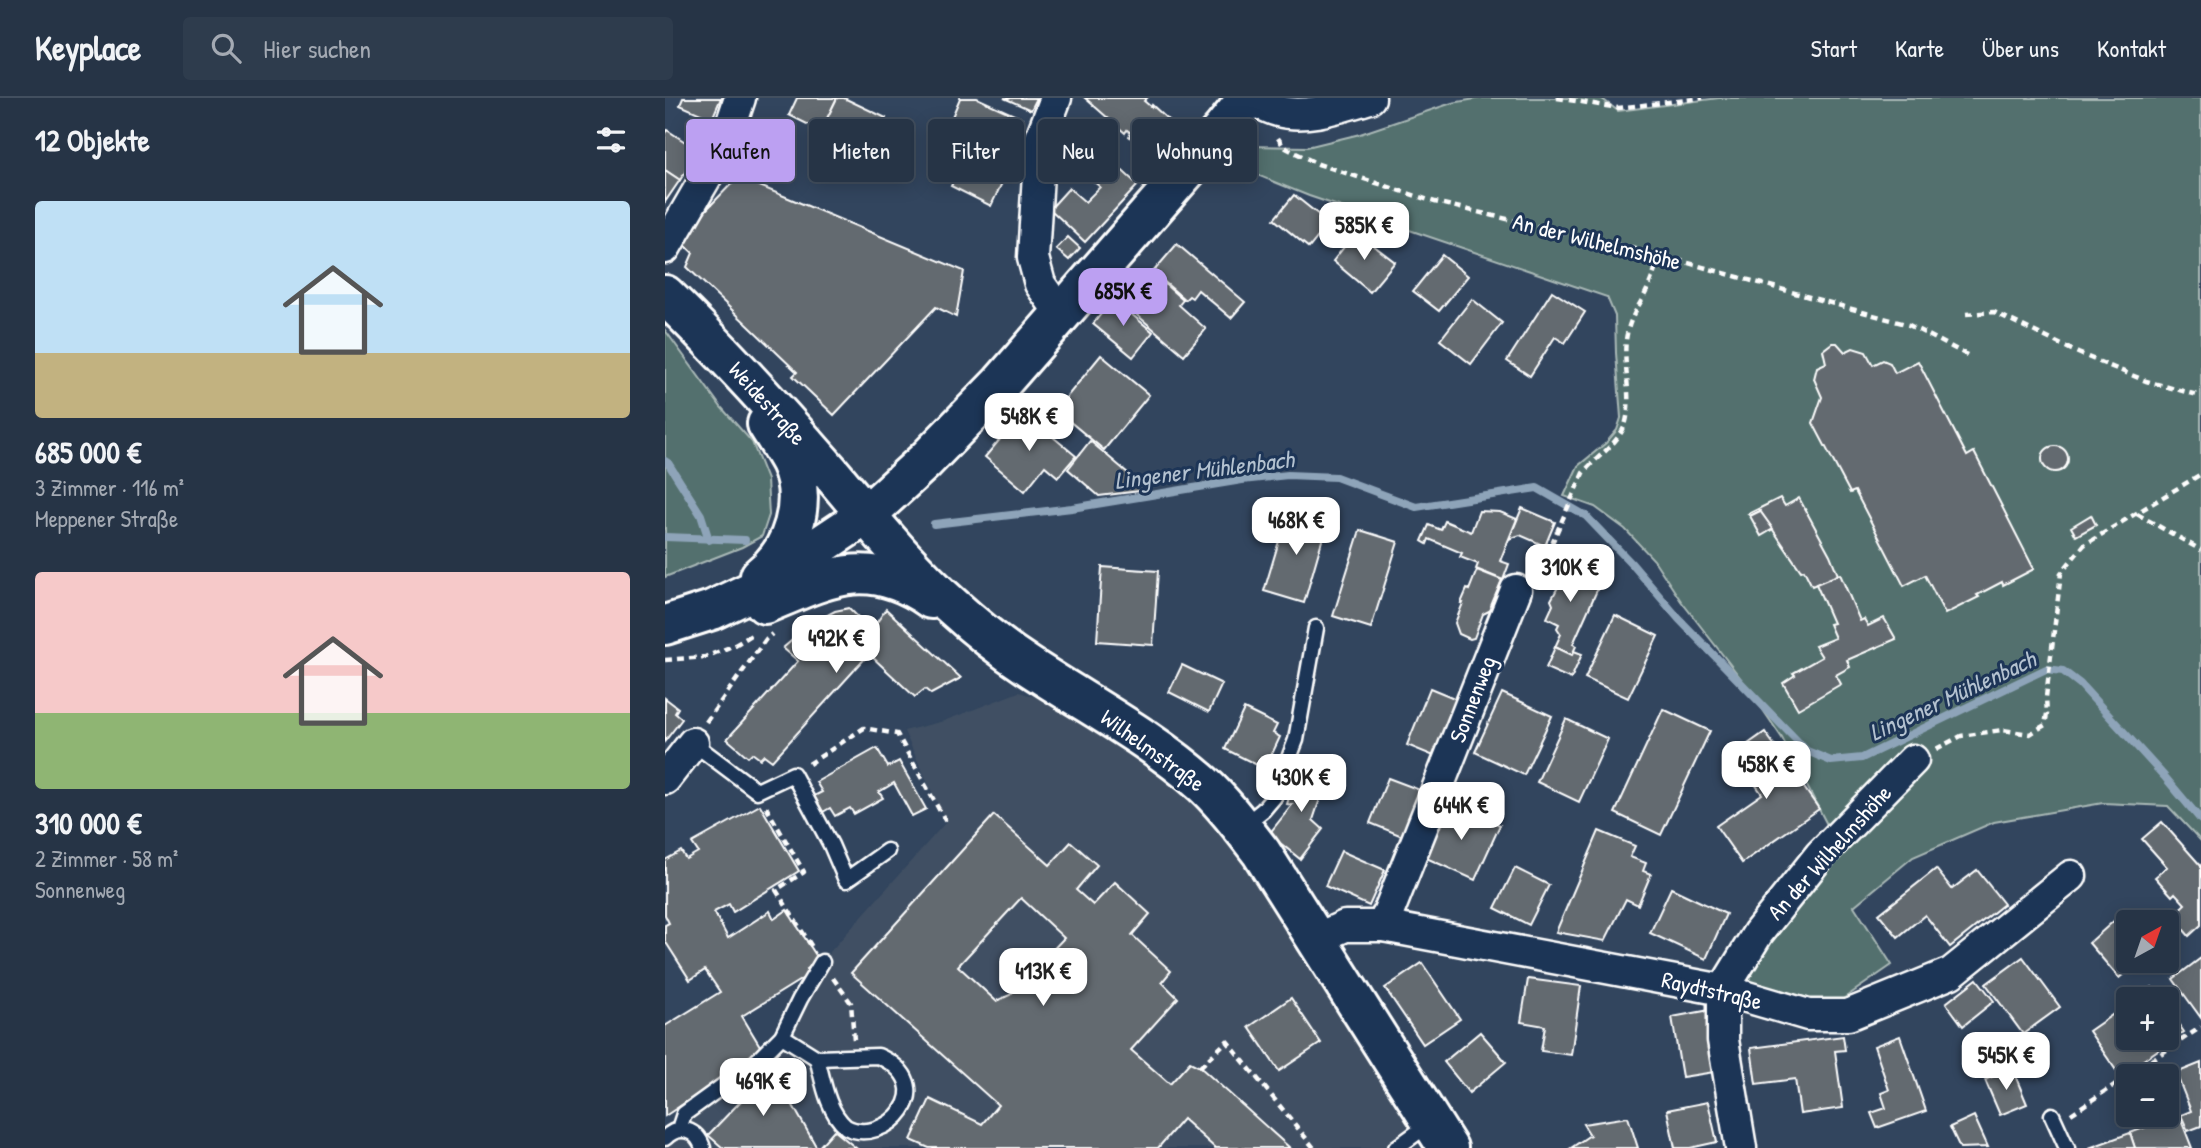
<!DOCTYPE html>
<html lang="de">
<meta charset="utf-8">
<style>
body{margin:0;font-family:"Patrick Hand",sans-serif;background:#2e3c4d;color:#f1f3f6;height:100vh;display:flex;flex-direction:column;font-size:26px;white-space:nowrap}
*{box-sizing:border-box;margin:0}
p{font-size:23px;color:#a4aab3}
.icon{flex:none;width:38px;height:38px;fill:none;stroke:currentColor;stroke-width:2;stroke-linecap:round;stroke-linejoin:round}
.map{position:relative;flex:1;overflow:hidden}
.side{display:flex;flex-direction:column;background:#263446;width:665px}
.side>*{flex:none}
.banner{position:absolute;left:21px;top:21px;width:665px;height:63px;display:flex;gap:14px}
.needle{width:46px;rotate:40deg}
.controls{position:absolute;left:1451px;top:812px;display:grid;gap:14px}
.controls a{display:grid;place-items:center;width:63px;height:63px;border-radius:7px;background:#263446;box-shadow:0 4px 18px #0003,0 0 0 2px #424f5f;font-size:35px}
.price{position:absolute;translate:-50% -60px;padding:0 16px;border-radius:14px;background:#fff;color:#222;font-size:23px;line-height:46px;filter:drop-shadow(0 2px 4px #0008)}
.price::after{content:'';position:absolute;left:50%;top:42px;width:21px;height:16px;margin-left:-10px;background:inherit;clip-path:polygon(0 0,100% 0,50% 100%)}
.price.on{background:#bca0f2;color:#111}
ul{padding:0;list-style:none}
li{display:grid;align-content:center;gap:14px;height:371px;padding:0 35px}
li span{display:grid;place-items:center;height:217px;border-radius:7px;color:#555}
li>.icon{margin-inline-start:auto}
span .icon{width:126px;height:126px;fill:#fffc;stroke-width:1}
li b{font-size:30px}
h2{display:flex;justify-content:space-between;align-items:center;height:84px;padding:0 35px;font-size:30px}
.pill{padding:0 24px;border-radius:7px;background:#263446;box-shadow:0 4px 18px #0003,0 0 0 2px #424f5f;font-size:24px;line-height:63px}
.pill.on{background:#bca0f2;color:#111}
header{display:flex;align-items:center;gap:42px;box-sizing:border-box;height:98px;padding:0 35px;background:#263446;border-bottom:2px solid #424f5f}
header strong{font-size:33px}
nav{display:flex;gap:38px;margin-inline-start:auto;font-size:24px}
.search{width:490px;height:63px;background:#2e3c4d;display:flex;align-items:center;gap:18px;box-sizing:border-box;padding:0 24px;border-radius:7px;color:#a4aab3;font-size:26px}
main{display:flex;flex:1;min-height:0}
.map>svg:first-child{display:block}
.built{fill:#415063}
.green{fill:#53706e;stroke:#a9b8b6;stroke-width:2}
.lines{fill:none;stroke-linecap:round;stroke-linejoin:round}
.stream{stroke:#8ea4b9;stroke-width:8}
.building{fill:#646a70;stroke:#fff;stroke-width:2;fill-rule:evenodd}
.lane-casing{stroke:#fff;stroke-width:19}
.street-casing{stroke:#fff;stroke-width:35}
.secondary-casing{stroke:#fff;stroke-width:44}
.path{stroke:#fff;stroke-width:4.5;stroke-dasharray:7 5;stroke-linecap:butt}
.lane{stroke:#1d3557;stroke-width:14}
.street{stroke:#1d3557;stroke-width:30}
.secondary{stroke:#1d3557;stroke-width:38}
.labels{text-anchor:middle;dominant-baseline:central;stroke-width:6;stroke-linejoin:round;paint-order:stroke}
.street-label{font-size:23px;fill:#fff;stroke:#1d3557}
.water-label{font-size:24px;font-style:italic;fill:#b4c2d0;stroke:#1d3557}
</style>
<header>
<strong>Keyplace</strong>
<div class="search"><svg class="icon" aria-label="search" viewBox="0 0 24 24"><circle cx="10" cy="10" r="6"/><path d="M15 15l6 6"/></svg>Hier suchen</div>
<nav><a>Start</a><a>Karte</a><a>Über uns</a><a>Kontakt</a></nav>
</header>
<main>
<section class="side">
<h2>12 Objekte<svg class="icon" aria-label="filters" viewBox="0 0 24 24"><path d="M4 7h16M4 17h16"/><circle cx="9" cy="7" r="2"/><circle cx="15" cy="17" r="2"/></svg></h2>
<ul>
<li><span style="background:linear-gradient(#bfe0f5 70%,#c2b280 0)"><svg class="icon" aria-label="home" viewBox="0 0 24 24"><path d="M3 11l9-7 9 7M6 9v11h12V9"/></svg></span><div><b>685 000 €</b><p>3 Zimmer · 116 m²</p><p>Meppener Straße</p></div></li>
<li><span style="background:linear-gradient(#f6c9c9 65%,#8fb573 0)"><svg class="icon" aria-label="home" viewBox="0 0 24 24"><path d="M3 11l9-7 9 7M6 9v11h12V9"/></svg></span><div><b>310 000 €</b><p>2 Zimmer · 58 m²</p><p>Sonnenweg</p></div></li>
</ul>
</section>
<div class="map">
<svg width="1536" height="1050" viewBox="0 0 1536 1050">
<rect width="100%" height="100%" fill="#32455e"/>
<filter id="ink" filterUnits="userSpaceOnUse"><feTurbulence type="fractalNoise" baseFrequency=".0143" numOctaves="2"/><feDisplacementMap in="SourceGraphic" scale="14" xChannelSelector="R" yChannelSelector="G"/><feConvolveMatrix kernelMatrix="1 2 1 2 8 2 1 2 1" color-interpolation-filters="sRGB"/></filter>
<g filter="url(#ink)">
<polygon class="built" points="354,594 459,627 515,667 773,1027 743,1050 0,1050 0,1028 91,964 165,854 281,724 239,633 279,623"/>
<g class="green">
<polygon points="816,0 936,0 953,13 1054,0 1536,0 1536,743 1503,708 1438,705 1329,724 1248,759 1189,808 1227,867 1172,905 1125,906 1072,880 1169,740 1117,640 1081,587 1016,503 989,462 960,431 930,409 899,398 913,368 941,345 952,332 956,320 951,255 950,218 942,199 644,98 560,64 576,48 642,49 695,36 787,5"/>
<polygon points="0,232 56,309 87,344 102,382 104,417 97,438 77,449 0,479"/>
</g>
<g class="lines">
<g class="stream">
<polyline points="0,363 3,365 36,417 44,442"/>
<polyline points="269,426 407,410 577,382 623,377 671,379 751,409 872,390 921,418 967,466 1014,521 1142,653 1166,663 1197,660 1381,571 1398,573 1415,586 1499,678 1536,722"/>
<polyline points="0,439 80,442"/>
</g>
</g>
<g class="building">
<polygon points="18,0 56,0 47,21 15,7"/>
<polygon points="132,0 172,0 156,33 124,17"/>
<polygon points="172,0 179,0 221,20 204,56 156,33"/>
<polygon points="295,0 312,0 358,21 343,53 284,26"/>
<polygon points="339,0 372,0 366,12"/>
<polygon points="420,0 482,0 479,3 486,9 487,7 524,41 499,71 464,38 466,35 462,32 460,35"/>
<polygon points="2,32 34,53 15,82 0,72 0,35"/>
<polygon points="305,49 345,68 326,108 286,88"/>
<polygon points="436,53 473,87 420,144 385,111 404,90 420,104 435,89 417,73"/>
<polygon points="0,72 15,82 0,104"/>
<polygon points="73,79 299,173 291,219 271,209 169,317 128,278 132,274 22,169 28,155 13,141"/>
<polygon points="629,97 664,125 644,150 609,121"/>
<polygon points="691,134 730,164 705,194 668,163"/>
<polygon points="403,139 415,150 404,162 391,151"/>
<polygon points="512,146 580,204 566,220 533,192 527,200 524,198 520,202 488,174"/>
<polygon points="777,157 803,178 774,213 748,193"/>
<polygon points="488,176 518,202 514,207 541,231 519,257 452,200 472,177 481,184"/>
<polygon points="887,193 920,214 900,245 890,239 865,278 842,263"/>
<polygon points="448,201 488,234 468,259 428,226"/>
<polygon points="807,201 837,225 806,266 775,242"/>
<polygon points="1167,245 1172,245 1180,254 1188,250 1201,254 1208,267 1218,262 1225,265 1230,275 1253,263 1302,358 1309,354 1369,471 1338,487 1337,484 1312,497 1314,499 1280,516 1260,477 1239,488 1190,393 1185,395 1148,325 1157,299 1149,281 1152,269 1161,265 1158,252"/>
<polygon points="436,257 484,297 439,352 391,312"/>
<polygon points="358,314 411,358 393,379 380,368 360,393 320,359"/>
<polygon points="425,343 483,392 434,398 403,371"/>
<circle cx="1390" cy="361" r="13"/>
<polygon points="1115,400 1120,408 1134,400 1165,457 1173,477 1147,488 1139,472 1136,473 1095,413 1085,418 1083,416"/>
<polygon points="857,410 890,424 880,448 855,437 844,441"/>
<polygon points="623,413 662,425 639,505 599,493"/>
<polygon points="814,413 835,414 852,421 835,463 844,466 838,482 811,471 813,466 795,459 797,455 764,441 762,446 757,443 764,427 776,432 780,423 806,434"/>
<polygon points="1095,413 1108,431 1096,438 1085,418"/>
<polygon points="1426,417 1431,427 1411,438 1406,429"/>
<polygon points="695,432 733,444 706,530 668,518"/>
<polygon points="901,464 912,468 916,478 914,482 933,490 908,546 911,548 907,557 890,549 896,536 892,530 894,526 882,520 888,507 886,502 893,489 890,488 887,478 891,467"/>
<polygon points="437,469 493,473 488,547 432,543"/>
<polygon points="812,472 837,482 826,508 828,511 818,516 809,540 805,541 794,536 790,525 798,505 796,505 802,491 804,492"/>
<polygon points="1175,476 1195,523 1199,521 1203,528 1219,520 1231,541 1182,562 1185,569 1171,577 1176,586 1133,611 1118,585 1130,577 1128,575 1157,559 1150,548 1170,540 1164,526 1168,525 1151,486"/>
<polygon points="184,510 201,527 206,521 210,527 221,511 296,580 266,596 260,591 250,599 204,556 107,663 99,657 95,661 87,655 83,659 62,641 133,563 118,550 147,525 170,513"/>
<polygon points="950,517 993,538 963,600 920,580"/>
<polygon points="890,549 907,557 909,553 917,556 906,581 881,570"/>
<polygon points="517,567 557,586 544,614 504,594"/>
<polygon points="765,590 799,604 776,661 742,647"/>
<polygon points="837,595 887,618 859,677 810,654"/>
<polygon points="0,600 13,610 10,615 17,621 0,643"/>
<polygon points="579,611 612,627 608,635 615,639 600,671 560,651"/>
<polygon points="998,611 1045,633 996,737 950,715"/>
<polygon points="901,621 943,641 914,704 872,684"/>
<polygon points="1100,634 1154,711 1077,765 1051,728 1097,696 1069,656"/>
<polygon points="212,650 223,669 234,663 261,711 247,718 229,685 214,694 218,700 189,716 185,710 170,718 165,710 158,714 149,698 157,694 151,684"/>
<polygon points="633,671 662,680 648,722 658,731 635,761 604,736 627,707 622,706"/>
<polygon points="723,680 755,692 737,738 705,725"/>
<polygon points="783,703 799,710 796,718 814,726 818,719 835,727 810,782 759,759"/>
<polygon points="95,707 134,773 68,814 64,806 49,814 63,840 105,813 109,821 122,812 154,862 142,871 145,876 77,918 98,953 0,1018 0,928 55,894 40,872 25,882 0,843 0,827 4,825 0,817 0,762 16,753 21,761 33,754 27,745"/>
<path d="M 329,717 L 385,767 L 406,744 L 432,767 L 411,792 L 428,807 L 450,784 L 485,816 L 467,837 L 506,873 L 497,884 L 513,900 L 466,952 L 505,986 L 525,964 L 535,969 L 625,1050 L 550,1050 L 518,1021 L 493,1050 L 264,1050 L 246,1042 L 265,1001 L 317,1026 L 333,1007 L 186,875 ZM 356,800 L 399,840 L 345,897 L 331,903 L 293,868 Z"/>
<polygon points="1497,724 1536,768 1536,827 1524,838 1507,818 1520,806 1510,795 1507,798 1490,779 1502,769 1477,741"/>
<polygon points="934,733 970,748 965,759 981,765 978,773 986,776 973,807 961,801 940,843 891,834"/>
<polygon points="676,753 720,772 704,808 660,788"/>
<polygon points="850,770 884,787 864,827 830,810"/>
<polygon points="1271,771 1287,791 1312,772 1339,806 1285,849 1260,817 1233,839 1214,816"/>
<polygon points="1006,790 1061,816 1041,861 985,835"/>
<polygon points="1460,813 1469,824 1463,824 1463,863 1474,863 1454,880 1424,845"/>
<polygon points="1358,859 1395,909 1358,936 1321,886"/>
<polygon points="1536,860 1536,920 1508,881"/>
<polygon points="757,865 795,921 758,946 720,890"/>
<polygon points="863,881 916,888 906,957 876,953 880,928 856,924"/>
<polygon points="1312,881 1329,903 1298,928 1281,905"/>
<polygon points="1487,889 1496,901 1469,901"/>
<polygon points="626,900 656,945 614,973 584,929"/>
<polygon points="1463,906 1463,940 1502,940 1502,910 1519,934 1455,978 1424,933"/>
<polygon points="1045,912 1056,973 1017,979 1007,919"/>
<polygon points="815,934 841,964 804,995 779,964"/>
<polygon points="1178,938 1180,952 1170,953 1178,1010 1135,1016 1130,981 1091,986 1086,950"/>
<polygon points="1235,938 1261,1013 1212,1030 1206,1015 1221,1010 1216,995 1224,992 1209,948"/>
<polygon points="1536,965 1536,1028 1523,1033 1516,1017 1526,1013 1511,975"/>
<polygon points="1347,970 1362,1006 1335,1017 1320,982"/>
<polygon points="96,972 119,980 117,988 152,1050 58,1050 43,1037 76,1003 80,991 78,983"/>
<polygon points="1043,1004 1052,1044 1025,1050 1010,1050 1002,1012"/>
<polygon points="1514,1017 1527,1050 1470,1050 1465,1035"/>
<polygon points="1309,1018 1323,1049 1295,1050 1285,1029"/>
<polygon points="963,1019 973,1050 906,1050 925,1037 918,1026"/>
<polygon points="169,1032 191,1050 153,1050"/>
<polygon points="1465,1035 1470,1050 1424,1050"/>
</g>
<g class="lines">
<g class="lane-casing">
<g id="lane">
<polyline points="28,645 92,693 128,676 166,747 181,782 222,753"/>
<polyline points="578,728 598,712 609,699 631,642 651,530"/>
<polyline points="117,938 152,960"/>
<path d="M 213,958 C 280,987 220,1050 181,1029 C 162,1013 158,982 152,960 Z"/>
<polyline points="1387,1017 1402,1050"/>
<polyline points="14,1031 19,1016 91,964 117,938 135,901 157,864"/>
<path d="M 0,1040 C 14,1026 32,1031 38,1050"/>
<polyline points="731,1050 764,1026"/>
</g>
</g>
<g class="street-casing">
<g id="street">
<polyline points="391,0 375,42 368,160 375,186 396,216"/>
<path d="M 583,0 C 592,4 603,10 613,13 C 642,21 677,8 705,0"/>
<polyline points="0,150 59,48 75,0"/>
<polyline points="0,681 28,645"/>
<polyline points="718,828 851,492"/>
<polyline points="651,841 680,828 718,828 1058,892 1143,917 1183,917 1286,875 1406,778"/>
<polyline points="1076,1050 1058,942 1058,892 1093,835 1155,757 1248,662"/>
</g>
</g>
<g class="secondary-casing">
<g id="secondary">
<path d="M 0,197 C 58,253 113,314 166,375 C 205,421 242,468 287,508 C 310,529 336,550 362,567 C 421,606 485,639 538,686 C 560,706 578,731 596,754 L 783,1050"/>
<path d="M 95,478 C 128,453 143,403 125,364 C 118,351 110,339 102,326"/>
<path d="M 100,506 C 163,480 202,457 266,501"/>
<polyline points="0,527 47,512 87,493 201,417 260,363 336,285 557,32 583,0"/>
</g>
</g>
<g class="path">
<polyline points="892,0 953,10 1038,0"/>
<polyline points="613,40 619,49 653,66 770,104 995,157 1244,227 1302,257"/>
<polyline points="1301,216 1329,214 1413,255 1481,283 1536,298"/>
<polyline points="1472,416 1536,452"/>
<path d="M 872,479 L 918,375 C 931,359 952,347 960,327 C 969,300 956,264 962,236 C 965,219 975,207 982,192 C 987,181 991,168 995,157"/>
<polyline points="0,562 40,559 70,547 90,535"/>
<polyline points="41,624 101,541 107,536"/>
<polyline points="1271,651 1296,638 1337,632 1365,636 1380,627 1382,616 1381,599 1396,475 1419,447 1536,376"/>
<polyline points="144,666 199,630 232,636 281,724"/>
<polyline points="101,709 139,774 111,792 147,849"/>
<polyline points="168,880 186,905 189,942"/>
<polyline points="535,969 562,943 649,1050"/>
<polyline points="1406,1016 1536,929"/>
</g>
<use href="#lane" class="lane"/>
<use href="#street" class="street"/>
<use href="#secondary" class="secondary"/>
</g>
</g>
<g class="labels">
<g class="street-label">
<text transform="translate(932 143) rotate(14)">An der Wilhelmshöhe</text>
<text transform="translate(103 305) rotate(48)">Weidestraße</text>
<text transform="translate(807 601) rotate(-69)">Sonnenweg</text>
<text transform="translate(488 652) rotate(36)">Wilhelmstraße</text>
<text transform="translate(1164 754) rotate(-48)">An der Wilhelmshöhe</text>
<text transform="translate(1047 892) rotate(13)">Raydtstraße</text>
</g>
<g class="water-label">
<text transform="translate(539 371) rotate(-7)">Lingener Mühlenbach</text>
<text transform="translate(1287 597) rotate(-25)">Lingener Mühlenbach</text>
</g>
</g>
</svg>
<div class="controls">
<a><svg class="needle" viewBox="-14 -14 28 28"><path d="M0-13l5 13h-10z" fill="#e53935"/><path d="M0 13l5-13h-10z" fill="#a4aab3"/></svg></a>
<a>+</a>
<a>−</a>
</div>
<b class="price" style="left:699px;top:164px">585K €</b>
<b class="price on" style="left:458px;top:230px">685K €</b>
<b class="price" style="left:364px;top:355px">548K €</b>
<b class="price" style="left:631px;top:459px">468K €</b>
<b class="price" style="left:905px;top:506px">310K €</b>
<b class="price" style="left:171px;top:577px">492K €</b>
<b class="price" style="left:1101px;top:703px">458K €</b>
<b class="price" style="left:636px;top:716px">430K €</b>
<b class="price" style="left:796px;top:744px">644K €</b>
<b class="price" style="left:378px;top:910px">413K €</b>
<b class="price" style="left:1341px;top:994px">545K €</b>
<b class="price" style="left:98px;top:1020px">469K €</b>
<div class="banner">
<a class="pill on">Kaufen</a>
<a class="pill">Mieten</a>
<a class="pill">Filter</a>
<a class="pill">Neu</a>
<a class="pill">Wohnung</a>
</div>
</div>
</main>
